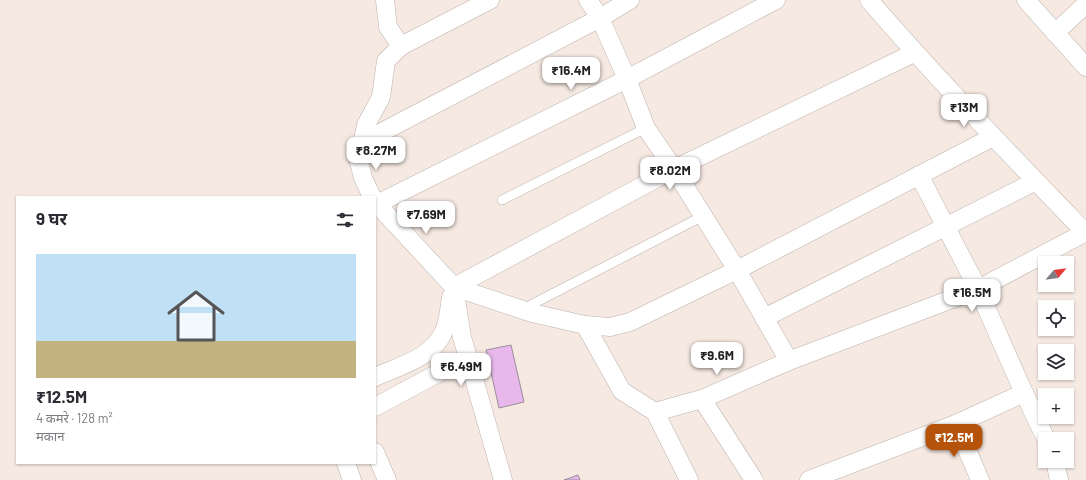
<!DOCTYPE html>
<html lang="hi">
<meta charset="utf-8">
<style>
body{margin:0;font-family:Barlow,"Noto Sans Devanagari",sans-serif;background:#f2f2f3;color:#2b2b33;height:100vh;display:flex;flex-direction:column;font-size:15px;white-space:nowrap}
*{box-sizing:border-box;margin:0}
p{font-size:13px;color:#7c7c81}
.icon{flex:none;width:22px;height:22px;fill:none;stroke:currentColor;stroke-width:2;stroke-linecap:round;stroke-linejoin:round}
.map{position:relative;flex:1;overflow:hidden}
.details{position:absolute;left:16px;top:196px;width:360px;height:268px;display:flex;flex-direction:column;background:#fff;border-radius:0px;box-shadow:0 1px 3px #0004}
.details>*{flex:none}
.needle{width:26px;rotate:61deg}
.controls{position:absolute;left:1038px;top:256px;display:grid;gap:8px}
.controls a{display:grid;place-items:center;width:36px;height:36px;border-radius:0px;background:#fff;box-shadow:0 1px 3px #0004;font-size:20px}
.price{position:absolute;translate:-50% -34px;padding:0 9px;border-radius:8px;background:#fff;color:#222;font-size:13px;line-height:26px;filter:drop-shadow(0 1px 2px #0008)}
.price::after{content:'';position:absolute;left:50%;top:24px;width:12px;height:9px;margin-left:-6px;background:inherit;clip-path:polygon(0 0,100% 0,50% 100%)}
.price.selected{background:#b45309;color:#fff}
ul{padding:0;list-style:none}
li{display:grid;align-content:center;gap:8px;height:212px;padding:0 20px}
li+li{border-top:1px solid #e1e1e2}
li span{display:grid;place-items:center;height:124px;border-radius:0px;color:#555}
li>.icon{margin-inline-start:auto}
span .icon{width:72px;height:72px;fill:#fffc;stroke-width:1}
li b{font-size:17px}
h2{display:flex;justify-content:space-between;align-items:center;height:48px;padding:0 20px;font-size:17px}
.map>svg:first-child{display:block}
.building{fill:#e8b8ec;stroke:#988f99}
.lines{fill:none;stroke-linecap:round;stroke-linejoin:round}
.lane-casing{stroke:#bdb1aa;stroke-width:10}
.street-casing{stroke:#bdb1aa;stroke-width:19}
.lane{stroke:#fff;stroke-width:9}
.street{stroke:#fff;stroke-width:18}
</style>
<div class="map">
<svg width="1086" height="480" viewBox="0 0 1086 480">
<rect width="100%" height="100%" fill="#f6e9e2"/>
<g class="building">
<polygon points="511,345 524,402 499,408 486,350"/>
<polygon points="578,475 580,480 564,480"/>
</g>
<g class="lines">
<g class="lane-casing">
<g id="lane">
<polyline points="502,200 646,128"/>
<polyline points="523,309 703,216"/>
</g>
</g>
<g class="street-casing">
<g id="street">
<polyline points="588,0 600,18 627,79 646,128 674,169 737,270 789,361 702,399 655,412"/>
<path d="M 869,0 C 938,80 1012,157 1086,233"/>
<polyline points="1026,0 1086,67"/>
<polyline points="1055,33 1086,4"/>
<polyline points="401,46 490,0"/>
<polyline points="361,149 370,139 382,132 600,18 630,0"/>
<polyline points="919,175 978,289 1024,393 1046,439"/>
<polyline points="372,197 363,178 359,162 361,149 366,125 381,97 386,61 401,46 388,27 385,0"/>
<polyline points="375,202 454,287 532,313 585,325 610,327 630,322 737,270 993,137"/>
<polyline points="377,204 627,79 776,0"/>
<polyline points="454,287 674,169 914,53"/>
<polyline points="454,287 462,337 503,480"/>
<polyline points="764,318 1036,181"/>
<polyline points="585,325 622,391 655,412 689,480"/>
<polyline points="786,362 978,289 1086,232"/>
<path d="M 375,377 C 399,366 433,358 444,331 C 449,321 449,308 451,297"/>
<polyline points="702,399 754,480"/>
<polyline points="375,407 468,357"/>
<polyline points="956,424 980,480"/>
<polyline points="375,452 387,480"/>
<polyline points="1055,461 1059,480"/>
<polyline points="346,463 352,480"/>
<polyline points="809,480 956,424 1024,393"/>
</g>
</g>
<use href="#lane" class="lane"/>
<use href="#street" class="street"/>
</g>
</svg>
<div class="controls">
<a><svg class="needle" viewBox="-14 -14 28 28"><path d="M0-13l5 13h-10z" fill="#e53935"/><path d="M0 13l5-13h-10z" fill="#7c7c81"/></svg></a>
<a><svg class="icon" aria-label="locate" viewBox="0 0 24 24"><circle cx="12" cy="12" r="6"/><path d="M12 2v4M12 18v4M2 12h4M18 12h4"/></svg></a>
<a><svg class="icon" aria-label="layers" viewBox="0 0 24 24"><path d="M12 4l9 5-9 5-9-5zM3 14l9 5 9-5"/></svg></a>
<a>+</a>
<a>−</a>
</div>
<b class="price" style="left:571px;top:91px">₹16.4M</b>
<b class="price" style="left:964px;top:128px">₹13M</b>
<b class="price" style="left:376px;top:171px">₹8.27M</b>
<b class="price" style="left:670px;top:191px">₹8.02M</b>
<b class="price" style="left:426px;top:235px">₹7.69M</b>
<b class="price" style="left:972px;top:313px">₹16.5M</b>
<b class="price" style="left:717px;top:376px">₹9.6M</b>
<b class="price" style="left:461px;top:387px">₹6.49M</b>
<b class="price selected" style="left:954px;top:458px">₹12.5M</b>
<section class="details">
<h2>9 घर<svg class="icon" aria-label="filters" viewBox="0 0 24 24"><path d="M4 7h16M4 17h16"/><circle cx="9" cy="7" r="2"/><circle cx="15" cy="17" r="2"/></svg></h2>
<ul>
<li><span style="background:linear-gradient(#bfe0f5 70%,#c2b280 0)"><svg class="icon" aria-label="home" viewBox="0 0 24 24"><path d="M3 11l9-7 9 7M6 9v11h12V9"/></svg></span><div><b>₹12.5M</b><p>4 कमरे · 128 m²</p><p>मकान</p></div></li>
</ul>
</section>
</div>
